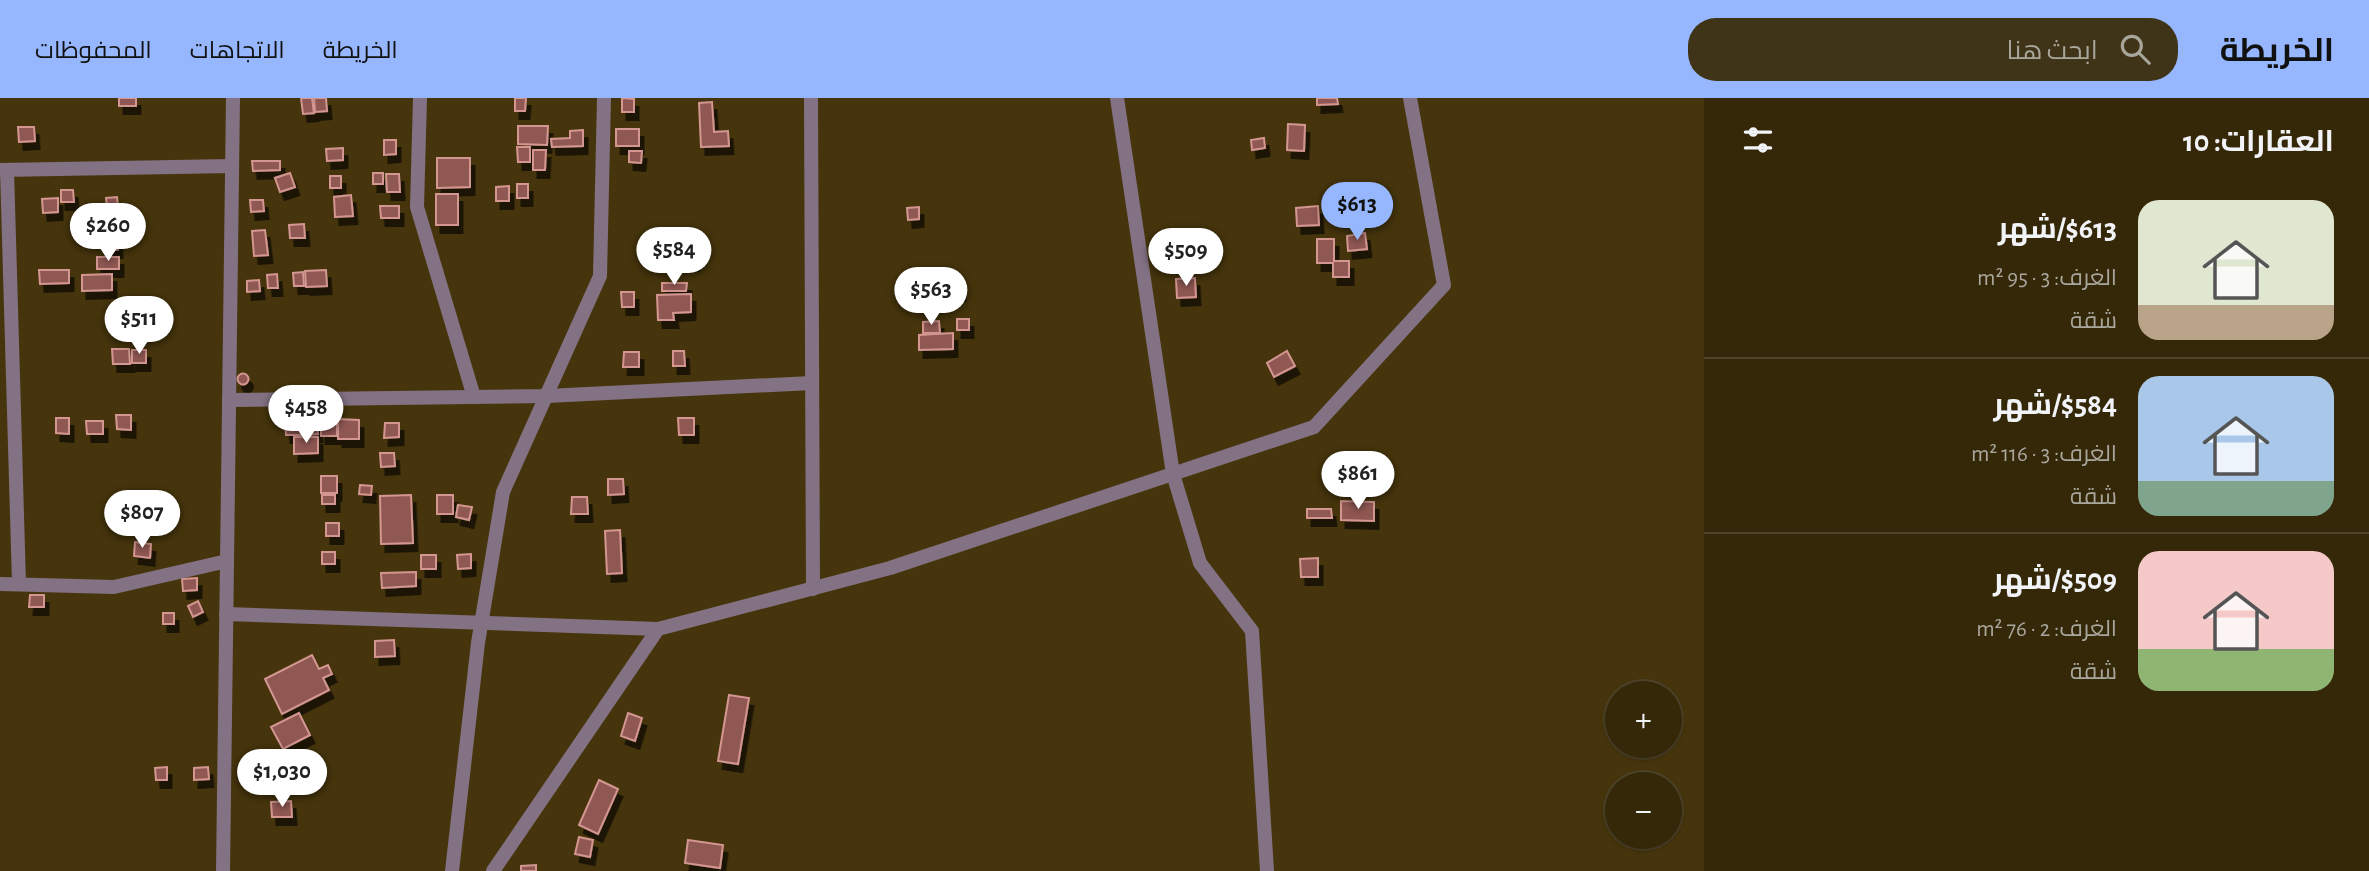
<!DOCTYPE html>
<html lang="ar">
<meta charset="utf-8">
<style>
body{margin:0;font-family:"Alegreya Sans",Cairo,sans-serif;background:#3f3417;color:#f1f3f6;direction:rtl;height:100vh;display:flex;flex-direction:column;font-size:26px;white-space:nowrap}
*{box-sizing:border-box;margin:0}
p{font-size:23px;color:#a9a69c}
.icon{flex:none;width:38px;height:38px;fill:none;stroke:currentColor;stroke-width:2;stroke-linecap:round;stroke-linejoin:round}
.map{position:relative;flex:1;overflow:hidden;direction:ltr}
.details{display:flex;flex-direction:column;background:#342809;width:665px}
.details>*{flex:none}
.buttons{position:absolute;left:1605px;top:583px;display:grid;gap:14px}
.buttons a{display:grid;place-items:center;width:77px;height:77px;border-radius:50%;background:#342809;box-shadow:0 2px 5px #0004,0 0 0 2px #4e442a;font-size:35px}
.price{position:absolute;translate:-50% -60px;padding:0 16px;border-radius:24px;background:#fff;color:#222;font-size:23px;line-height:46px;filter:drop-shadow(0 2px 4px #0008)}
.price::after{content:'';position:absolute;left:50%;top:42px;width:21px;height:16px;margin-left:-10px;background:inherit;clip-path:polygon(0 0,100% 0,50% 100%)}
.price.current{background:#96b6fd;color:#111}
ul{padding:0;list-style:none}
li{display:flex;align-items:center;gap:21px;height:175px;padding:0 35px}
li+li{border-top:2px solid #4e442a}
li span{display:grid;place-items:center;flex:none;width:196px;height:140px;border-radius:21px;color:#555}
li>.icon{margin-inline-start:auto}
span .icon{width:84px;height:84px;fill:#fffc;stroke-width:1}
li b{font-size:30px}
h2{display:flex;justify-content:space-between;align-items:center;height:84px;padding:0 35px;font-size:30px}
header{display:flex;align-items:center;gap:42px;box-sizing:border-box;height:98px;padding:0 35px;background:#96b6fd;color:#111}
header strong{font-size:33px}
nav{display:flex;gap:38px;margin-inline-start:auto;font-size:24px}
.search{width:490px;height:63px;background:#3f3417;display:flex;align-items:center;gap:18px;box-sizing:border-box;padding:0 24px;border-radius:28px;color:#a9a69c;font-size:26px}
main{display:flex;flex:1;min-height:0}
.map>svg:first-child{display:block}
.building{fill:#905853;stroke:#d49690;stroke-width:2;filter:url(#shadow)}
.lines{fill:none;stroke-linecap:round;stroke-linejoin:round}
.street{stroke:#837284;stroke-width:14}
</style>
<header>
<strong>الخريطة</strong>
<div class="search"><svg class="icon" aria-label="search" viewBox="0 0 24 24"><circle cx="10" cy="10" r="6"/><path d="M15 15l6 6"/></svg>ابحث هنا</div>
<nav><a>الخريطة</a><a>الاتجاهات</a><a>المحفوظات</a></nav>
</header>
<main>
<section class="details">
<h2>العقارات: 10<svg class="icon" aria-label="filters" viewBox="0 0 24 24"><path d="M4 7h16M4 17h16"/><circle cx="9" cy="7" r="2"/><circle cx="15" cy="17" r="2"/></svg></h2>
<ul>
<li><span style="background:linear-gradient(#dfe7d0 75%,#b9a48a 0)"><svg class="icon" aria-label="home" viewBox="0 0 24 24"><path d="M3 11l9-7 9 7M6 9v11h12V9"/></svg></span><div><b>$613/شهر</b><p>الغرف: 3 · 95 m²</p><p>شقة</p></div></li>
<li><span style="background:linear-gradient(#a9c7e8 75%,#7fa58c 0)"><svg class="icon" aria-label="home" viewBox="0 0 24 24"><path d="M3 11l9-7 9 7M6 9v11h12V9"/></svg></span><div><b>$584/شهر</b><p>الغرف: 3 · 116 m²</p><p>شقة</p></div></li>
<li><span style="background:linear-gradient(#f6c9c9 70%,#8fb573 0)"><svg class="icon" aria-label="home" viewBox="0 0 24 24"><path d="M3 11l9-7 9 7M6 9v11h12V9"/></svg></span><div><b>$509/شهر</b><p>الغرف: 2 · 76 m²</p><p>شقة</p></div></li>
</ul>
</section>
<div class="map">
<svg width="1704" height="773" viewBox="0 0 1704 773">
<defs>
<filter id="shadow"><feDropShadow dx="4.5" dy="8" stdDeviation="0" flood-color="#0009"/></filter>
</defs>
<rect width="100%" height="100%" fill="#46350c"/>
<g class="building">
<rect x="119" y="0" width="17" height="8"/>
<polygon points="301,0 312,0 314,15 303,16"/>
<polygon points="314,0 326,0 327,13 315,14"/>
<polygon points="515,0 526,0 525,13 515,13"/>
<polygon points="622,0 634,1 634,14 622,14"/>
<polygon points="1317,0 1337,0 1338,6 1317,7"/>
<polygon points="712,4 714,34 728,33 729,48 701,49 699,5"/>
<polygon points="1288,26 1305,27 1304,53 1287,52"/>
<polygon points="518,28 548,28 547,47 518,46"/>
<polygon points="18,29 34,29 35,43 19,44"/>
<rect x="616" y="31" width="23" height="17"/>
<polygon points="583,32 583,48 552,49 551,41 570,40 570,33"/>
<polygon points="1264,40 1265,50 1252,52 1251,42"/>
<polygon points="384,42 396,42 396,56 384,57"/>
<polygon points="517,49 530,49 530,64 518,64"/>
<polygon points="343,50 343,62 327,63 326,51"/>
<polygon points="533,52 546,52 545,72 533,72"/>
<polygon points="629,53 642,53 641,65 629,64"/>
<polygon points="437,60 470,60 470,89 437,90"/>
<polygon points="252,63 280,63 280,72 253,73"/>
<polygon points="290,75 295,89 280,94 275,80"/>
<rect x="373" y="75" width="10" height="11"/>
<polygon points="386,76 399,76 400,94 387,94"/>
<rect x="330" y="78" width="11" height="12"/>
<rect x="517" y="86" width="11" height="14"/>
<polygon points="509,88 509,103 496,103 496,89"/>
<polygon points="61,92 73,92 74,104 61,104"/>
<rect x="436" y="96" width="22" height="31"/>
<polygon points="351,97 353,118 335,119 334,99"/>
<polygon points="117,99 118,109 107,110 106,100"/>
<polygon points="58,100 58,114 43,115 42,101"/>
<polygon points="250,102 263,102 264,113 251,114"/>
<polygon points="380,108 399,108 399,120 381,120"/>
<polygon points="1318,108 1319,127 1297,128 1296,110"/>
<polygon points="919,109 919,121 908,122 907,110"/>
<polygon points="104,124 117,124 118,152 105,152"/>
<polygon points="304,126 305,140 290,140 289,127"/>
<polygon points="265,132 268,157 254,158 252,133"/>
<polygon points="1365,135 1367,151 1348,153 1347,138"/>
<polygon points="1317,141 1334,141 1334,163 1349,163 1349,179 1333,179 1333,165 1317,165"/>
<polygon points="678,156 695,156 695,165 678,166"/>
<rect x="97" y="159" width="22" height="12"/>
<polygon points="39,172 69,172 69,185 40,186"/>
<polygon points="326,172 327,188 306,189 305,173"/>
<polygon points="303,174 304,188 294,188 293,175"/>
<polygon points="112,176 112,192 82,193 82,177"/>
<polygon points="277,176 278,190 268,190 267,177"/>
<polygon points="1195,180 1196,199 1177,200 1176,181"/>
<polygon points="259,182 260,193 247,194 247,183"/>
<polygon points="943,182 943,194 933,194 933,183"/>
<polygon points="929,183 929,194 921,194 921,184"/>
<polygon points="960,184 961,195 945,196 945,185"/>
<polygon points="662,185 687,185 686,193 662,193"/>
<polygon points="621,194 634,194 634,209 622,209"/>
<polygon points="691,196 691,214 673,215 674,222 658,222 657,197"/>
<rect x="957" y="221" width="12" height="11"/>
<polygon points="939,223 940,235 923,235 923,224"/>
<polygon points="953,235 953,251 919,252 919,237"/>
<polygon points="112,251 129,251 130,266 113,266"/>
<rect x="132" y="252" width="14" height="13"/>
<polygon points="673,253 684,253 685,268 673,268"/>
<polygon points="1287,253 1295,268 1274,279 1267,265"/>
<polygon points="624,254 639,254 639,269 623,269"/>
<circle cx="243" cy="281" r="5.5"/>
<polygon points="116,317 131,317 131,332 117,331"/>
<polygon points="56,320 69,320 69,336 56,335"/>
<polygon points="678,320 694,320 694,337 679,337"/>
<polygon points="285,321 302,321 303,337 286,337"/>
<polygon points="338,321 359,322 359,341 338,341"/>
<polygon points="305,322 317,322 318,336 305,337"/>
<polygon points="86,323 103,323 103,336 87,336"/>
<rect x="321" y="324" width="16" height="14"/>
<polygon points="385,325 399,325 399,339 384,340"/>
<polygon points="294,339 318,339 318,355 294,356"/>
<polygon points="380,355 394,355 395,368 381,369"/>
<rect x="321" y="378" width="16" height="17"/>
<polygon points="608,381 623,381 624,396 608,397"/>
<polygon points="360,387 372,388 371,397 359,396"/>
<rect x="322" y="397" width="13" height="9"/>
<polygon points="411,397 413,445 381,446 380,398"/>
<rect x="437" y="397" width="16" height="19"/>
<polygon points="572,399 587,399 588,416 571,416"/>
<polygon points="1341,403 1374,404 1374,423 1341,422"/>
<polygon points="458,407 472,409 469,422 456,419"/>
<polygon points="1307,411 1331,411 1332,420 1307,420"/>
<rect x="326" y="425" width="13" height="13"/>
<polygon points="620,432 622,475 607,476 605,433"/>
<polygon points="135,444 151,446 150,460 134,458"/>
<rect x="322" y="454" width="13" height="12"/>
<polygon points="471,456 471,470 458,471 457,457"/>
<rect x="421" y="457" width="15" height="14"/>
<polygon points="1318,460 1318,479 1301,479 1300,461"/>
<polygon points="416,474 416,488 382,490 381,475"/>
<polygon points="197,480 197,492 183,493 182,481"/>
<polygon points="30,497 44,497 44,509 29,509"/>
<polygon points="198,503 203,514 193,519 188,508"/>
<rect x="163" y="515" width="11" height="11"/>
<polygon points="394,542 395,558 375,559 375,543"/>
<polygon points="312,557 319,571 328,567 332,576 323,580 329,592 282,616 265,581"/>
<polygon points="729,597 749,600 738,666 718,663"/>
<polygon points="299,615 310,637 283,651 271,629"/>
<polygon points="628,615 642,620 635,643 621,638"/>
<polygon points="167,669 167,682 156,682 155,670"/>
<polygon points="208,669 209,681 194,682 194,670"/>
<polygon points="599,682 618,691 598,736 579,727"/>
<polygon points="291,703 292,719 272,719 271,704"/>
<polygon points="579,739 593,742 590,759 575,756"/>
<polygon points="688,742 723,747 720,770 685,765"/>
<polygon points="536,767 536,773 521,773 521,768"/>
</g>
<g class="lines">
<g class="street">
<polyline points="420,0 417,109 474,299"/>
<polyline points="811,0 813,491"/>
<polyline points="1117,0 1173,376 1200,465 1252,533 1267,773"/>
<polyline points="0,72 232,68"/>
<polyline points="7,72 19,486"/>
<polyline points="229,302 547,298 812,285"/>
<polyline points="0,486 114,489 227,463"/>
<polyline points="226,516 658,531"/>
<polyline points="223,773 233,0"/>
<polyline points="452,773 478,545 503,394 600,178 604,0"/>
<polyline points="493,773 658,531 890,470 1314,329 1444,187 1410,0"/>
</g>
</g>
</svg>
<div class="buttons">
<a>+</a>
<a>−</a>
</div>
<b class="price current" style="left:1357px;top:144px">$613</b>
<b class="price" style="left:108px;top:165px">$260</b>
<b class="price" style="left:674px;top:189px">$584</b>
<b class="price" style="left:1186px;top:190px">$509</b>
<b class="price" style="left:931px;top:229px">$563</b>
<b class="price" style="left:139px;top:258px">$511</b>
<b class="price" style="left:306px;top:347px">$458</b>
<b class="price" style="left:1358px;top:413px">$861</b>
<b class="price" style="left:142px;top:452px">$807</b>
<b class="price" style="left:282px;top:711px">$1,030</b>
</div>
</main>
